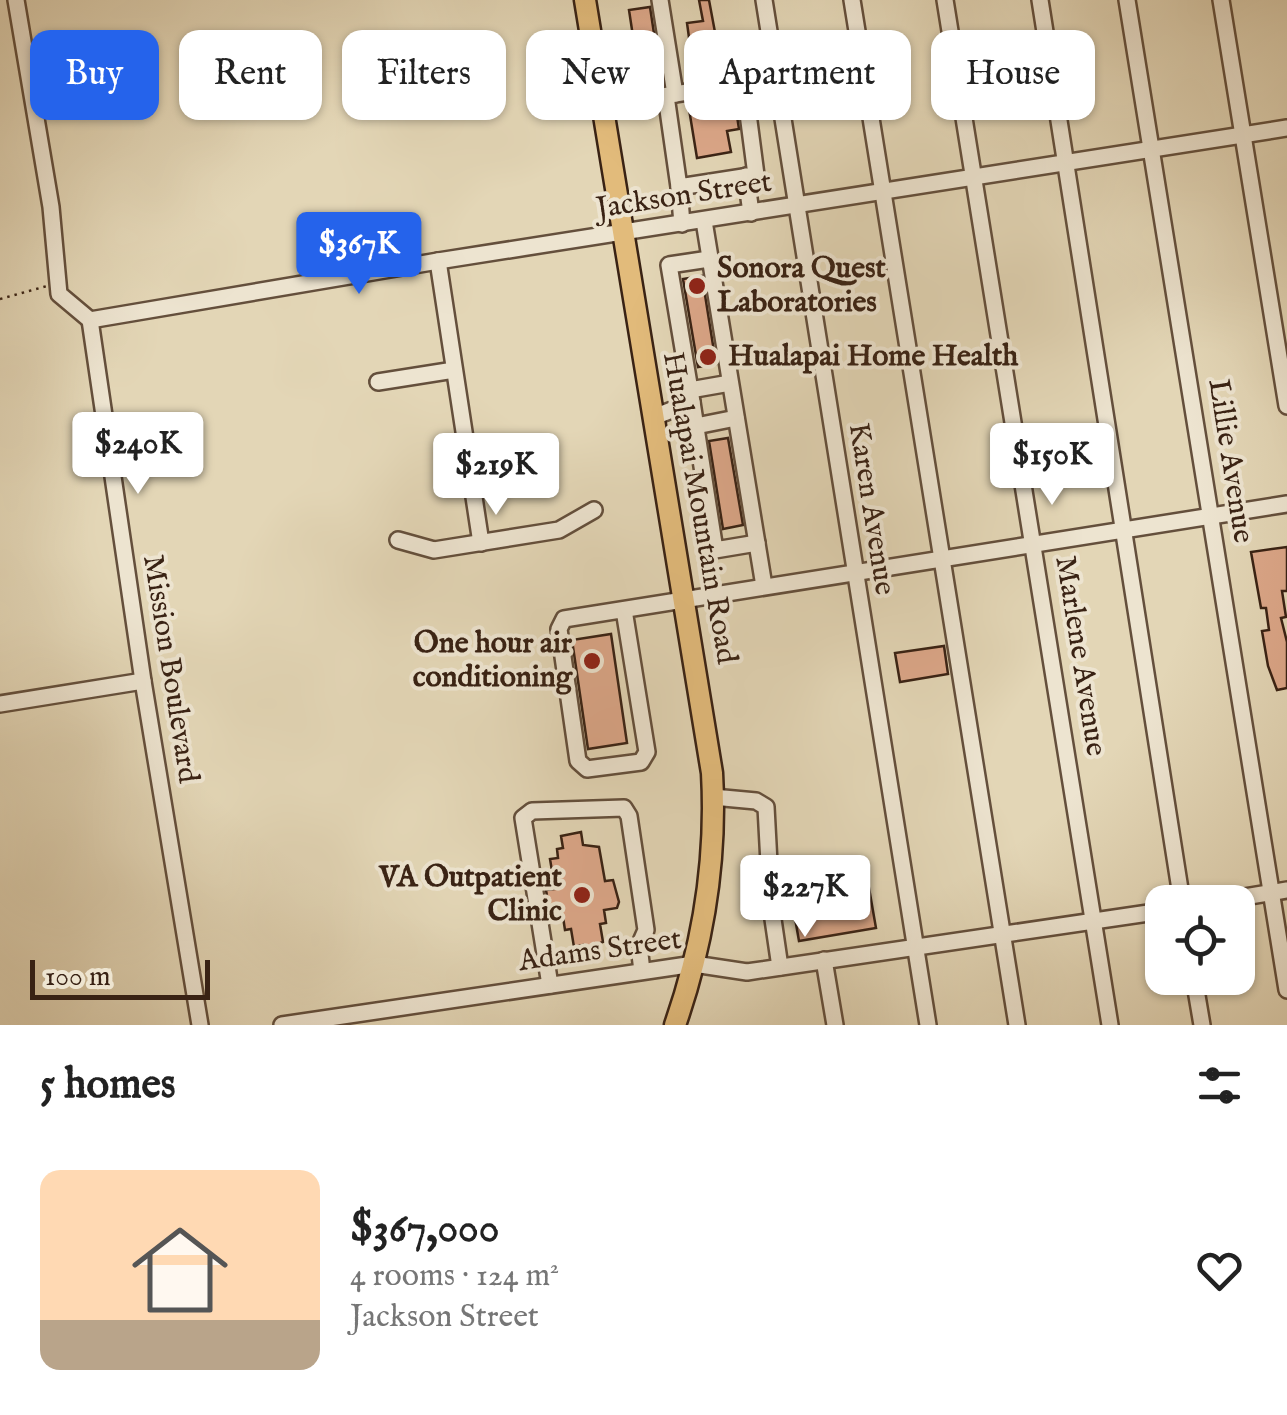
<!DOCTYPE html>
<meta charset="utf-8">
<style>
body{margin:0;font-family:"IM FELL English",serif;background:#f2f2f2;color:#222;height:100vh;display:flex;flex-direction:column;font-size:38px;white-space:nowrap}
*{box-sizing:border-box;margin:0}
p{font-size:32px;color:#767676}
.icon{flex:none;width:55px;height:55px;fill:none;stroke:currentColor;stroke-width:2;stroke-linecap:round;stroke-linejoin:round}
.map{position:relative;height:1025px;overflow:hidden}
.sheet{display:flex;flex-direction:column;background:#fff;flex:1}
.sheet>*{flex:none}
.top-card{position:absolute;left:30px;top:30px;width:1228px;height:90px;display:flex;gap:20px}
.buttons{position:absolute;left:1145px;top:885px;display:grid;gap:20px}
.buttons a{display:grid;place-items:center;width:110px;height:110px;border-radius:20px;background:#fff;box-shadow:0 2px 8px #0004;font-size:50px}
.scale{position:absolute;left:30px;bottom:25px;width:180px;box-sizing:border-box;padding-left:10px;border:5px solid #392214;border-top:0;font-size:28px;line-height:35px;white-space:nowrap;color:#392214;-webkit-text-stroke:8px #ede4d0;paint-order:stroke}
.price{position:absolute;translate:-50% -85px;padding:0 22px;border-radius:10px;background:#fff;color:#222;font-size:32px;line-height:65px;filter:drop-shadow(0 2px 5px #0008)}
.price::after{content:'';position:absolute;left:50%;top:60px;width:30px;height:22px;margin-left:-15px;background:inherit;clip-path:polygon(0 0,100% 0,50% 100%)}
.price.current{background:#2563eb;color:#fff}
ul{padding:0;list-style:none}
li{display:flex;align-items:center;gap:30px;height:250px;padding:0 40px}
li span{display:grid;place-items:center;flex:none;width:280px;height:200px;border-radius:20px;color:#555}
li>.icon{margin-inline-start:auto}
span .icon{width:120px;height:120px;fill:#fffc;stroke-width:1}
li b{font-size:42px}
h2{display:flex;justify-content:space-between;align-items:center;height:120px;padding:0 40px;font-size:42px}
.tag{padding:0 35px;border-radius:20px;background:#fff;box-shadow:0 2px 8px #0004;font-size:35px;line-height:90px}
.tag.current{background:#2563eb;color:#fff}
.map>svg:first-child{display:block}
.building{fill:#dca789;stroke:#392214;stroke-width:2.5}
.lines{fill:none;stroke-linecap:round;stroke-linejoin:round}
.minor-casing{stroke:#644f3c;stroke-width:20}
.major-casing{stroke:#392214;stroke-width:25}
.path{stroke:#392214;stroke-width:2.5;stroke-dasharray:2.5 5;stroke-linecap:butt}
.minor{stroke:#ede4d0;stroke-width:15}
.major{stroke:#e2bb7b;stroke-width:20}
.poi-dot{fill:#8f2418;stroke:#ede4d0;stroke-width:4}
.labels{text-anchor:middle;dominant-baseline:central;stroke-width:8;stroke-linejoin:round;paint-order:stroke}
.street-label{font-size:30px;fill:#392214;stroke:#ede4d0}
.poi-label{font-size:30px;font-weight:bold;fill:#392214;stroke:#ede4d0;text-anchor:start}
</style>
<div class="map">
<svg width="1287" height="1025" viewBox="0 0 1287 1025">
<rect width="100%" height="100%" fill="#e3d6b6"/>
<filter id="stains"><feTurbulence type="fractalNoise" baseFrequency=".002" numOctaves="4"/><feColorMatrix values="0 0 0 0 .2 0 0 0 0 .09 0 0 0 0 .02 0 0 0 .5 -.17"/></filter>
<radialGradient id="worn" r=".72"><stop offset=".6" stop-color="#630" stop-opacity="0"/><stop offset="1" stop-color="#630" stop-opacity=".3"/></radialGradient>
<g class="building">
<polygon points="699,0 709,0 720,59 693,67 687,23 703,21"/>
<polygon points="650,7 660,73 639,76 629,10"/>
<polygon points="722,103 725,118 737,116 739,129 727,131 731,152 697,158 689,109"/>
<polygon points="702,276 716,364 698,367 683,279"/>
<polygon points="728,438 743,525 723,529 709,441"/>
<polygon points="1287,547 1287,591 1282,591 1286,617 1281,618 1287,642 1287,688 1277,690 1268,666 1262,631 1269,630 1266,608 1261,608 1251,552"/>
<polygon points="611,634 627,743 588,749 572,640"/>
<polygon points="944,646 948,674 900,682 895,653"/>
<polygon points="581,832 583,845 599,847 605,881 613,880 619,902 617,908 604,910 606,923 600,924 603,942 584,949 583,945 574,947 571,929 565,930 563,917 551,919 546,890 555,889 550,859 558,858 557,849 563,848 561,836"/>
<polygon points="869,888 876,928 799,941 792,901"/>
</g>
<g class="lines">
<g class="minor-casing">
<g id="minor">
<polyline points="16,0 51,207 59,294 90,320"/>
<polyline points="764,0 928,1025"/>
<polyline points="852,0 1017,1025"/>
<polyline points="945,0 1110,1025"/>
<polyline points="1040,0 1182,902"/>
<polyline points="1127,0 1287,990"/>
<polyline points="1221,0 1287,406"/>
<polyline points="666,96 679,187 756,175 744,83 675,94"/>
<polyline points="602,106 675,94 660,0"/>
<polyline points="746,176 751,213"/>
<polyline points="679,187 682,224"/>
<polyline points="704,221 764,586"/>
<polyline points="438,261 481,543"/>
<polyline points="90,320 438,261 1287,128"/>
<polyline points="90,320 143,681 200,1025"/>
<polyline points="378,382 454,370"/>
<polyline points="690,390 730,383"/>
<polyline points="692,402 715,550 757,543"/>
<polyline points="654,417 692,402 669,265 709,259"/>
<polyline points="696,426 736,418"/>
<polyline points="398,540 434,550 559,530 594,510"/>
<polyline points="624,610 647,752 641,762 587,769 578,761 559,629 564,619 1287,504"/>
<polyline points="0,704 143,681"/>
<polyline points="713,797 756,801 766,807 770,882"/>
<polyline points="1214,902 1287,890"/>
<polyline points="824,960 835,1025"/>
<polyline points="780,967 769,892 770,882 853,869"/>
<polyline points="1194,978 1202,1025"/>
<polyline points="550,985 523,818 532,811 624,808 629,816 646,930 639,946 642,971"/>
<polyline points="282,1025 694,964 747,972 1162,911"/>
</g>
</g>
<g class="major-casing">
<path id="major" d="M 585,0 L 712,773 C 717,861 704,942 675,1025"/>
</g>
<polyline class="path" points="0,299 47,286"/>
<use href="#minor" class="minor"/>
<use href="#major" class="major"/>
</g>
<g class="poi-dot">
<circle cx="697" cy="286" r="10"/>
<circle cx="708" cy="357" r="10"/>
<circle cx="592" cy="661" r="10"/>
<circle cx="582" cy="895" r="10"/>
</g>
<g class="labels">
<g class="street-label">
<text transform="translate(684 196) rotate(-9)">Jackson Street</text>
<text transform="translate(1230 461) rotate(81)">Lillie Avenue</text>
<text transform="translate(699 508) rotate(80)">Hualapai Mountain Road</text>
<text transform="translate(871 509) rotate(81)">Karen Avenue</text>
<text transform="translate(1080 656) rotate(81)">Marlene Avenue</text>
<text transform="translate(170 669) rotate(81)">Mission Boulevard</text>
<text transform="translate(600 951) rotate(-8)">Adams Street</text>
</g>
<g class="poi-label">
<text x="717" y="269">Sonora Quest<tspan x="717" dy="34">Laboratories</tspan></text>
<text x="728" y="357">Hualapai Home Health</text>
<text x="572" y="644" text-anchor="end">One hour air<tspan x="572" dy="34">conditioning</tspan></text>
<text x="562" y="878" text-anchor="end">VA Outpatient<tspan x="562" dy="34">Clinic</tspan></text>
</g>
</g>
<rect width="100%" height="100%" filter="url(#stains)"/>
<rect width="100%" height="100%" fill="url(#worn)"/>
</svg>
<div class="buttons">
<a><svg class="icon" aria-label="locate" viewBox="0 0 24 24"><circle cx="12" cy="12" r="6"/><path d="M12 2v4M12 18v4M2 12h4M18 12h4"/></svg></a>
</div>
<div class="scale">100 m</div>
<b class="price current" style="left:359px;top:297px">$367K</b>
<b class="price" style="left:138px;top:497px">$240K</b>
<b class="price" style="left:1052px;top:508px">$150K</b>
<b class="price" style="left:496px;top:518px">$219K</b>
<b class="price" style="left:805px;top:940px">$227K</b>
<div class="top-card">
<a class="tag current">Buy</a>
<a class="tag">Rent</a>
<a class="tag">Filters</a>
<a class="tag">New</a>
<a class="tag">Apartment</a>
<a class="tag">House</a>
</div>
</div>
<section class="sheet">
<h2>5 homes<svg class="icon" aria-label="filters" viewBox="0 0 24 24"><path d="M4 7h16M4 17h16"/><circle cx="9" cy="7" r="2"/><circle cx="15" cy="17" r="2"/></svg></h2>
<ul>
<li><span style="background:linear-gradient(#ffd9b3 75%,#b9a48a 0)"><svg class="icon" aria-label="home" viewBox="0 0 24 24"><path d="M3 11l9-7 9 7M6 9v11h12V9"/></svg></span><div><b>$367,000</b><p>4 rooms · 124 m²</p><p>Jackson Street</p></div><svg class="icon" aria-label="heart" viewBox="0 0 24 24"><path d="M12 20l-8-8c-3-5 5-10 8-4 3-6 11-1 8 4z"/></svg></li>
</ul>
</section>
